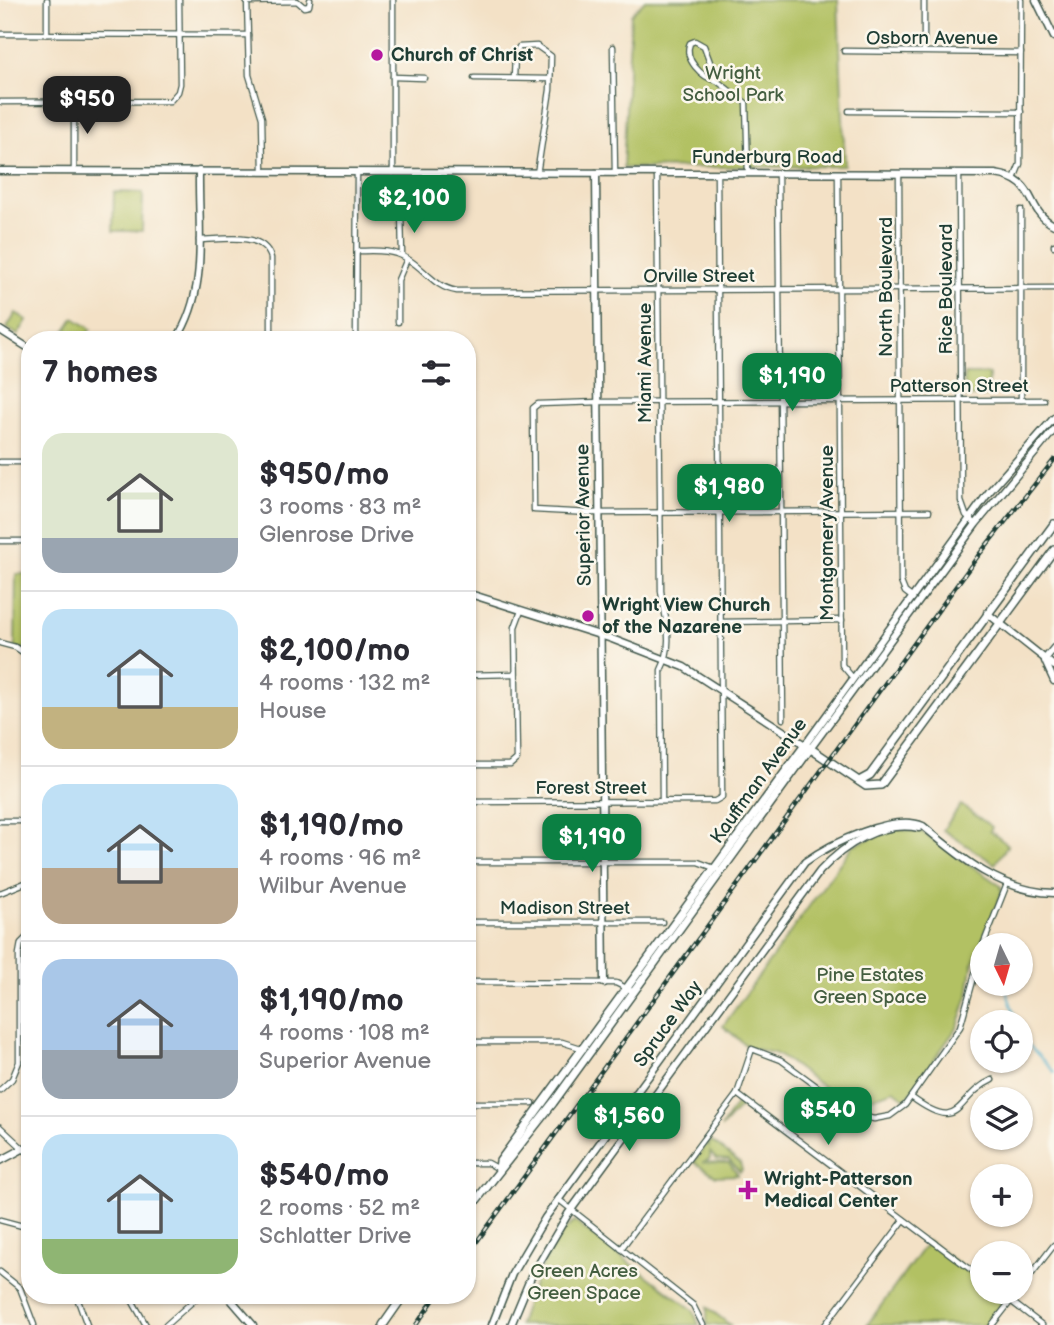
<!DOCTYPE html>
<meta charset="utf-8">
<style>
body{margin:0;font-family:"Balsamiq Sans",sans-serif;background:#f7f7f7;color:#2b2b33;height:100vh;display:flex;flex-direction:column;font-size:26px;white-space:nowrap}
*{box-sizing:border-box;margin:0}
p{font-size:23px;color:#7c7c81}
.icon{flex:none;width:38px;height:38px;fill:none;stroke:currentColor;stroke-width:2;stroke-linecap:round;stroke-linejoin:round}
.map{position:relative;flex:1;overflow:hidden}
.side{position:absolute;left:21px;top:331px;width:455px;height:973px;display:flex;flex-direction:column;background:#fff;border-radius:28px;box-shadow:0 2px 5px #0004}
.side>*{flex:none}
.needle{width:46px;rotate:175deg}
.buttons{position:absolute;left:970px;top:933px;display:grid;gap:14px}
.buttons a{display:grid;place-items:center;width:63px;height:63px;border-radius:50%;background:#fff;box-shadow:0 2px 5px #0004;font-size:35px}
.price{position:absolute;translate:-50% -60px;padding:0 16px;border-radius:14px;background:#0b8043;color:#fff;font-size:23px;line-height:46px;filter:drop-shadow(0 2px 4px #0008)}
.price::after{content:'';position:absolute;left:50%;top:42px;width:21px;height:16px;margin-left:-10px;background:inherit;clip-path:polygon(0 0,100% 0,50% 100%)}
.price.current{background:#222;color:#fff}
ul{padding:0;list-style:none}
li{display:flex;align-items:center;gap:21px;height:175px;padding:0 21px}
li+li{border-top:2px solid #e1e1e2}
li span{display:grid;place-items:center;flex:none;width:196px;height:140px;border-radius:21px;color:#555}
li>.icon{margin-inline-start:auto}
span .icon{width:84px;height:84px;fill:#fffc;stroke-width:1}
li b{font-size:30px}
h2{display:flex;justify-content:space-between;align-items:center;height:84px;padding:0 21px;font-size:30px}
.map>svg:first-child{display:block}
.green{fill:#b2c164;stroke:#687f4c;stroke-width:2}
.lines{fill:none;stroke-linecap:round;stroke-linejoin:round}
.stream{stroke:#4cafcc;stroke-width:2}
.street-casing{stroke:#3f564a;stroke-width:7}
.secondary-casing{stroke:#3f564a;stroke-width:9}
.primary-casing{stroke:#3f564a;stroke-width:10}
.street{stroke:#fff;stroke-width:4.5}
.secondary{stroke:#fff;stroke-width:6}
.primary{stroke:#fff;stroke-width:7}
.rail-casing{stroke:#1f3d34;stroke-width:4.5}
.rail{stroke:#fbf7ec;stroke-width:2;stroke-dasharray:5;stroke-linecap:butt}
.poi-dot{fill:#b5179e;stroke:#fbf7ec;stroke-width:2.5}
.labels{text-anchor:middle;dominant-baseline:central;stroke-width:5;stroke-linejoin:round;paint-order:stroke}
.street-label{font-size:19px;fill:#1f3d34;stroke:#fbf7ec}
.poi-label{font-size:19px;font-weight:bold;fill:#1f3d34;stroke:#fbf7ec;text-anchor:start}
.park-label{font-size:19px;fill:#445e40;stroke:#fbf7ec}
</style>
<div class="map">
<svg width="1054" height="1325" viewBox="0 0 1054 1325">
<rect width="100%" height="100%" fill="#fbf7ec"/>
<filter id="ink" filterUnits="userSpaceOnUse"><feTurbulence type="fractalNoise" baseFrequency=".0143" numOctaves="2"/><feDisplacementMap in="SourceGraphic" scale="14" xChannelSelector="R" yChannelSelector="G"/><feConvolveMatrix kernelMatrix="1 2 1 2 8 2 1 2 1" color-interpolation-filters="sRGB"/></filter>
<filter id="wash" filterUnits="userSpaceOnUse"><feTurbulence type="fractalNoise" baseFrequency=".00686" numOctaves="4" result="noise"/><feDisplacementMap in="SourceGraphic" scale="28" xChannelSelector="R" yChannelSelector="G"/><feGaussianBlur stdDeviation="1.57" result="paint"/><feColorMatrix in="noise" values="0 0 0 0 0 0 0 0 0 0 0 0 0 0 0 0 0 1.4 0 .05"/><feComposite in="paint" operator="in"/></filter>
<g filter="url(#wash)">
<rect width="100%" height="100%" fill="#f3e1c6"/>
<g class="green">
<polygon points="645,0 838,0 845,166 623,168 631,14"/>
<polygon points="114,192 143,193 142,231 113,231"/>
<polygon points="16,313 27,320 18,335 7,328"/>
<polygon points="74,318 91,329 84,339 60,339"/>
<polygon points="964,374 989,374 988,396 965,397"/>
<polygon points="16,574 30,574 30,638 23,651 15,647"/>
<polygon points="961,805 992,827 990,831 1008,845 995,864 943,830"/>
<polygon points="896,829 922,832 1001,886 1002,892 972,966 968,996 958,1026 906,1099 894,1090 871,1098 859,1093 851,1107 789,1062 774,1053 749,1048 723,1026 853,845"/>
<polygon points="736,1104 741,1104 766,1122 741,1106 721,1128"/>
<polygon points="710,1140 740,1163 742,1170 740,1172 729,1160 716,1159 710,1152 710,1159 703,1162 729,1163 738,1175 716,1176 694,1162 707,1143 709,1146"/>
<path d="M 575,1222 L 693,1310 L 699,1325 L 519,1325 C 526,1300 552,1234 575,1222 Z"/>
<path d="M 928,1241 L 982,1282 L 982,1292 L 992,1292 L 1000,1299 C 1003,1308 994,1318 989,1325 L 867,1325 Z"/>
<polygon points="707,1307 730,1325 707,1325"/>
</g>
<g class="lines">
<g class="stream">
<polyline points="1004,984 1017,1022"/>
<polyline points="1020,1031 1024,1040 1054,1072"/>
</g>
</g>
</g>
<g filter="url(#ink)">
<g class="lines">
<g class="street-casing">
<g id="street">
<polyline points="47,0 47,34"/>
<polyline points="247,0 249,75 262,118 263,171"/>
<polyline points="393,0 393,173"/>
<polyline points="924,0 924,51"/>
<polyline points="247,2 297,1 304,7 309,6 310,0"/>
<polyline points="0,34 248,35"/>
<polyline points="613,47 615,173"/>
<polyline points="844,51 1021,53"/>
<polyline points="393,77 424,78"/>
<polyline points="474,78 550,79"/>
<polyline points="514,78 515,55 519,47 537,46 551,56 550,90 537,174"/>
<path d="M 717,81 C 702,78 683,59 690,43 L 695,41 L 704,46 L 717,81 L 746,103 L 748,173"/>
<polyline points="0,102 170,101 178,92 180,84 179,0"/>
<polyline points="849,111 1021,112"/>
<polyline points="74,171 74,102"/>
<path d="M 657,173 L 661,591 C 665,620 675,642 661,670 L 662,801"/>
<polyline points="778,173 783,719"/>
<polyline points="838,174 842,665 853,678"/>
<polyline points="899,174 901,582 905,592 913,598"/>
<polyline points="959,174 961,501 966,515 976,524"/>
<polyline points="1014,179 1020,164 1021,0"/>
<polyline points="401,210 402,255"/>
<polyline points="1021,210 1021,400"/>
<path d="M 199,240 C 221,240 263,230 271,258 L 271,340"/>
<polyline points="1054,245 1054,246"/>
<path d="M 357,251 C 374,251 391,249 406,258 C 426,269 433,287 457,291 L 1054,288"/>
<polyline points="398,322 398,280 407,259"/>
<polyline points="356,340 357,173"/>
<polyline points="0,462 30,462"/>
<polyline points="929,511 590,513 534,510 533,408 538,404 599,402 1044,400"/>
<polyline points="0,541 30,541"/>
<polyline points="721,622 842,620"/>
<polyline points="0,643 15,647 30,657"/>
<polyline points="467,675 515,674"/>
<polyline points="467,765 510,765 517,759 515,627 521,611"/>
<polyline points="467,802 715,801 722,797 717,173"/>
<polyline points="0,821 30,821"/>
<polyline points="467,862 698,862 717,869"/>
<polyline points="0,893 30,881"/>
<polyline points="467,922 662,922"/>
<polyline points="983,945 1007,884"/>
<polyline points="467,982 616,983 634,992"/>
<polyline points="467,1042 562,1042 584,1049"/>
<polyline points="0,1090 12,1079 19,1062 19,954 21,943 30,934"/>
<polyline points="737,1094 982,1278"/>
<path d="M 911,1097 C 964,1136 954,1097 992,1080"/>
<polyline points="467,1103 533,1103"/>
<polyline points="0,1127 30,1155"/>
<polyline points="467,1163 488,1163 499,1169"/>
<polyline points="558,1199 693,1305 703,1325"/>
<polyline points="0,1220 30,1228"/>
<polyline points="621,1249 737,1094 752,1049 781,1060 856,1115 874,1119 890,1116 905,1105 960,1027 982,949"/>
<polyline points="0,1272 20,1288 34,1325"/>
<polyline points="1020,1289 1054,1245"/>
<polyline points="999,1292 1042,1325"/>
<polyline points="76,1295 87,1325"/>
<polyline points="129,1295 146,1325"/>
<polyline points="166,1325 200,1295"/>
<polyline points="825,1325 904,1220"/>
<polyline points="992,1325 1018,1292"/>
</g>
</g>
<g class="secondary-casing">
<g id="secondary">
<polyline points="1036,0 1054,37"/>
<path d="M 0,171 L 995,174 C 1039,180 1024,210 1054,225"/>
<polyline points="596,173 604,983"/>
<polyline points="0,330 30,349"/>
<path d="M 176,340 C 209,289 198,230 199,171"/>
<polyline points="467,593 612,639 684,667 805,745 989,492 1054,418"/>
<polyline points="987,613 1054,666"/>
<polyline points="1045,659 1054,648"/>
<polyline points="1045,661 1054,681"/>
<polyline points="810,749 976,524 1054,430"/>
<polyline points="0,1161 30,1145"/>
<polyline points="227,1295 253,1325"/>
<path d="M 492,1325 L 512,1274 L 545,1218 L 805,862 C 831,843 894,813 923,826 C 961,858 1002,892 1054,893"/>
<path d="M 511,1325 L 531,1277 L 568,1214 L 820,871 C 844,845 882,820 919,828"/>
</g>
</g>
<g class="primary-casing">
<g id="primary">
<polyline points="859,781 870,775 1054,524"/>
<polyline points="499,1169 500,1161 805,745 866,786 881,785 1054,550"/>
<polyline points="467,1212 553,1103 810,749"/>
<polyline points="383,1325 404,1295"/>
</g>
</g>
<use href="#street" class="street"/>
<use href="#secondary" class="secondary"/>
<use href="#primary" class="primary"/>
<g class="rail-casing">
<g id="rail">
<polyline points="467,1255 978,556 1054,460"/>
<polyline points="416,1325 437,1295"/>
</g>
</g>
<use href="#rail" class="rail"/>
</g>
</g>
<g class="poi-dot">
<circle cx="377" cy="55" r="7"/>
<circle cx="588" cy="616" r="7"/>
<path d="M744.5 1179.5h7v7h7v7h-7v7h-7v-7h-7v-7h7z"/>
</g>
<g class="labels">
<g class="street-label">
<text x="932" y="38">Osborn Avenue</text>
<text x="767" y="157">Funderburg Road</text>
<text x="699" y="276">Orville Street</text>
<text transform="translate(886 287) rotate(-90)">North Boulevard</text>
<text transform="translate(946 289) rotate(-90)">Rice Boulevard</text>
<text transform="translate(645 363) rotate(-90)">Miami Avenue</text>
<text x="959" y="386">Patterson Street</text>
<text transform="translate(584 515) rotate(-91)">Superior Avenue</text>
<text transform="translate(827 533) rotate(-90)">Montgomery Avenue</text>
<text transform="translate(759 781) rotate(-54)">Kauffman Avenue</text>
<text x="591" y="788">Forest Street</text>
<text x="565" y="908">Madison Street</text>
<text transform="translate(668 1024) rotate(-54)">Spruce Way</text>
</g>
<g class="poi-label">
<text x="391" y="55">Church of Christ</text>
<text x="602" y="605">Wright View Church<tspan x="602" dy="22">of the Nazarene</tspan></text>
<text x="764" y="1179">Wright-Patterson<tspan x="764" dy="22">Medical Center</tspan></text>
</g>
<g class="park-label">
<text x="733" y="73">Wright<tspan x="733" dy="22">School Park</tspan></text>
<text x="870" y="975">Pine Estates<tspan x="870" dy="22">Green Space</tspan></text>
<text x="584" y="1271">Green Acres<tspan x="584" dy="22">Green Space</tspan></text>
</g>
</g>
</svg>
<div class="buttons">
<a><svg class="needle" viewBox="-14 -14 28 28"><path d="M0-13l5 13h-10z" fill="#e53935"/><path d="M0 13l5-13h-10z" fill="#7c7c81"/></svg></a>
<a><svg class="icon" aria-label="locate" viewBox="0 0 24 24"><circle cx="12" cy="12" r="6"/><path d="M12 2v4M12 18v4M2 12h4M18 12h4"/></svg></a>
<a><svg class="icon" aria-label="layers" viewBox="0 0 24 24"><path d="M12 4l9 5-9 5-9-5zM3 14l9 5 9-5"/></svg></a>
<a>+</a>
<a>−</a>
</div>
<b class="price current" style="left:87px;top:136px">$950</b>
<b class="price" style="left:414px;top:235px">$2,100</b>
<b class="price" style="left:792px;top:413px">$1,190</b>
<b class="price" style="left:729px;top:524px">$1,980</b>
<b class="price" style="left:592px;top:874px">$1,190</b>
<b class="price" style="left:828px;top:1147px">$540</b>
<b class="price" style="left:629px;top:1153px">$1,560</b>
<section class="side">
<h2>7 homes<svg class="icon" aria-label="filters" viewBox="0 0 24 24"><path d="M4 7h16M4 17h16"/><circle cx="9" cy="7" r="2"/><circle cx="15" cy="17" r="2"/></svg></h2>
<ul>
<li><span style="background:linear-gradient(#dfe7d0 75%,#9aa5b1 0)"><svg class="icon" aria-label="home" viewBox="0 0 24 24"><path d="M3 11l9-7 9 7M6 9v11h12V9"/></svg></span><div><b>$950/mo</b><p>3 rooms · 83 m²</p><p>Glenrose Drive</p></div></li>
<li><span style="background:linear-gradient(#bfe0f5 70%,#c2b280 0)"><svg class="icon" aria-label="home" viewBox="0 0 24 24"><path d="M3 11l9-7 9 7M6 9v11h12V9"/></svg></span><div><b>$2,100/mo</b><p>4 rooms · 132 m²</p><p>House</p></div></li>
<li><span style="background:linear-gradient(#bfe0f5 60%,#b9a48a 0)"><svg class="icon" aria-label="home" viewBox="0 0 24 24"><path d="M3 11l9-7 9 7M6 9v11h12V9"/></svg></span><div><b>$1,190/mo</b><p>4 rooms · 96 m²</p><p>Wilbur Avenue</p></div></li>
<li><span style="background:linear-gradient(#a9c7e8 65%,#9aa5b1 0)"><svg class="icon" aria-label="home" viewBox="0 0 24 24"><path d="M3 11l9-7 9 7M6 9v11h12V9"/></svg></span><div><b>$1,190/mo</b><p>4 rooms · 108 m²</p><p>Superior Avenue</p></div></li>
<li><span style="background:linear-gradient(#bfe0f5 75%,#8fb573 0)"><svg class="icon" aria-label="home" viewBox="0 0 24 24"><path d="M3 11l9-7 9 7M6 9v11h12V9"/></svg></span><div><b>$540/mo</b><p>2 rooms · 52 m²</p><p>Schlatter Drive</p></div></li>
</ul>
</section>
</div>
